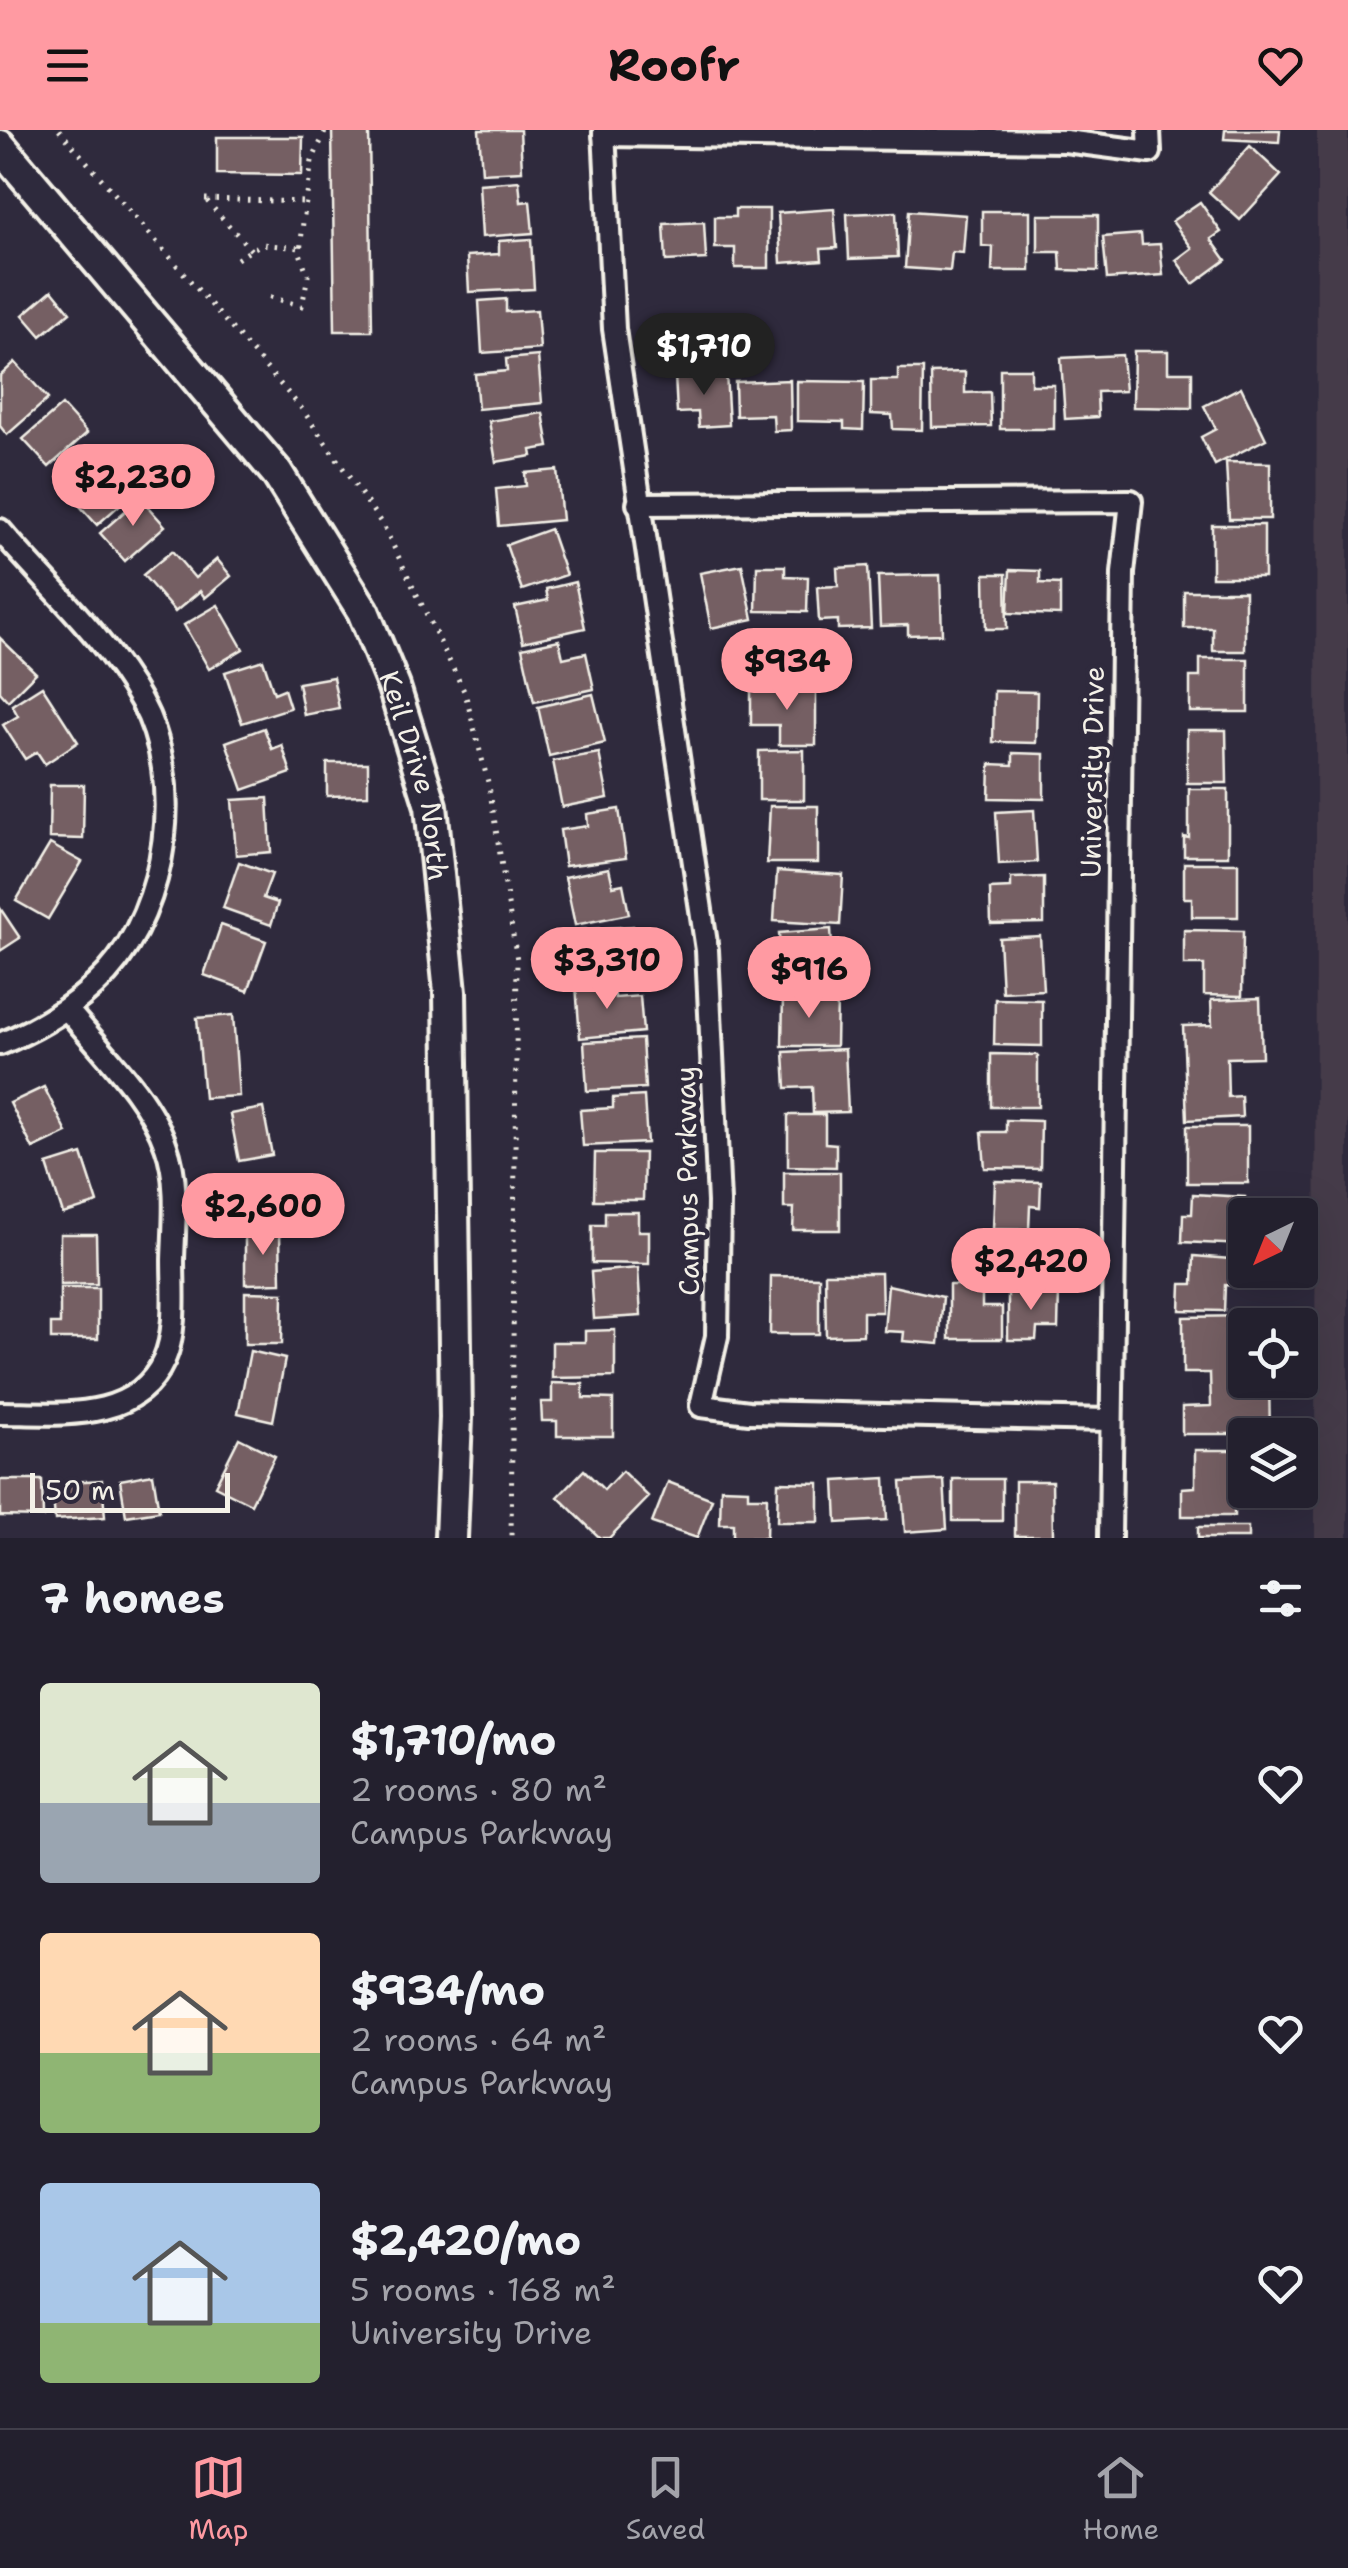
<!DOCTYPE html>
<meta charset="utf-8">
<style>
body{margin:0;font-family:"Shantell Sans",sans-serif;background:#2f2d3a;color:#f1f3f6;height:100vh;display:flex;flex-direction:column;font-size:38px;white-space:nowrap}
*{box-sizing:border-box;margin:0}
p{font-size:32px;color:#a3a3aa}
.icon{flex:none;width:55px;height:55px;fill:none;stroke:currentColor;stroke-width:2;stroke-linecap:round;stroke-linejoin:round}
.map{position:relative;height:1408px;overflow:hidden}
.details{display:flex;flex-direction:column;background:#23202e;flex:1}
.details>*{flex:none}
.needle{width:65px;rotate:223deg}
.tools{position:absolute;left:1228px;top:1068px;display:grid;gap:20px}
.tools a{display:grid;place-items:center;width:90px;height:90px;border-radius:10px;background:#23202e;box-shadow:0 10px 40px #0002,0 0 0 2px #403e4a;font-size:50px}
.scale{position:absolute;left:30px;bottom:25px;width:200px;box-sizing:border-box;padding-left:10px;border:5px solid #f4f1e8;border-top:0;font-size:28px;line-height:35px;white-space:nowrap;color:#f4f1e8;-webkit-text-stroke:8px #2f2a3d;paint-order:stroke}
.price{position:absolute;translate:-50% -85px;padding:0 22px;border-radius:35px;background:#ff9aa2;color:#111;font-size:32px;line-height:65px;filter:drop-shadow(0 2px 5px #0008)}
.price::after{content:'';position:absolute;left:50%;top:60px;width:30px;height:22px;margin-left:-15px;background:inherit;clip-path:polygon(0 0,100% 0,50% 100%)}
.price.selected{background:#222;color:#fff}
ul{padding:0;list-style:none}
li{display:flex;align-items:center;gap:30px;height:250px;padding:0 40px}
li span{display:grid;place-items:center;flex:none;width:280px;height:200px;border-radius:10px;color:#555}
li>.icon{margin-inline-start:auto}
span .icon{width:120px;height:120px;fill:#fffc;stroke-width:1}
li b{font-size:42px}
h2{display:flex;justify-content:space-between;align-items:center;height:120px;padding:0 40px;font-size:42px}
header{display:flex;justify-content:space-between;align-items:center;height:130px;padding:0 40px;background:#ff9aa2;color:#111;font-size:45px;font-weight:700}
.dock{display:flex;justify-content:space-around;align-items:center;height:140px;border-top:2px solid #403e4a;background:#23202e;font-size:28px;color:#a3a3aa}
.dock a{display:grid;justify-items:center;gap:5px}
.dock .selected{color:#ff9aa2}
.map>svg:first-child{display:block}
.built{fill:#443a49}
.building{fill:#755e64;stroke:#f4f1e8;stroke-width:2.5}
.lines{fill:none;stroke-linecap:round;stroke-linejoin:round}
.street-casing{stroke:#f4f1e8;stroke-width:28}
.secondary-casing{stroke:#f4f1e8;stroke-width:38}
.path{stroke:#f4f1e8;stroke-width:5;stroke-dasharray:2.5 8;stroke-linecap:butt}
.street{stroke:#2f2a3d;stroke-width:20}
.secondary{stroke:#2f2a3d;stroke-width:30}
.labels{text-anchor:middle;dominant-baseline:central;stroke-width:9;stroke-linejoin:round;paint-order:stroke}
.street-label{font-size:28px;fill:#f4f1e8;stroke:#2f2a3d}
</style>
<header><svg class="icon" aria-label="menu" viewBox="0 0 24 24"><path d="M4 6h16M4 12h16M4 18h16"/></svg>Roofr<svg class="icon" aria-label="heart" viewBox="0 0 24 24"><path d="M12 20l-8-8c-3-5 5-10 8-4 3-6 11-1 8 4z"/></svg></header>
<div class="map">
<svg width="1348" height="1408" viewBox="0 0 1348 1408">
<rect width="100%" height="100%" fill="#2f2a3d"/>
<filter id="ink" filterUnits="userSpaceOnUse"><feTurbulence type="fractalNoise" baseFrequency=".01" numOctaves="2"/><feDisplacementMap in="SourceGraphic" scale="20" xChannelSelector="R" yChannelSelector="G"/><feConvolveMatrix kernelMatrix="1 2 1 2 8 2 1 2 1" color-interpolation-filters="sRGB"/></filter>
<g filter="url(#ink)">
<polygon class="built" points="1317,0 1348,0 1348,1408 1315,1408"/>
<g class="building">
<polygon points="332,0 369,0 372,201 335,201"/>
<polygon points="479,0 520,0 522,41 482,43"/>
<polygon points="1225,0 1280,0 1279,12 1224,9"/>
<polygon points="217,7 303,7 302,45 217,44"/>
<polygon points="1250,16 1281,45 1240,90 1209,62"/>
<polygon points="519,51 521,72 530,71 533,103 482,107 479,54"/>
<polygon points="1200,72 1221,102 1211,109 1226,130 1193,154 1176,130 1192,118 1172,91"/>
<polygon points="735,79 769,79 769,138 735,138 735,118 715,118 715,87 735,87"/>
<polygon points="834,79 837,118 821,119 822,130 781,133 778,83"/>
<polygon points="909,81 966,85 963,123 952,122 950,141 905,138"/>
<polygon points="982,81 1030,81 1030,141 992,141 993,117 982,116"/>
<polygon points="896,82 898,127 849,129 847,84"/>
<polygon points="1038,85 1098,85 1098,141 1061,140 1060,122 1038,122"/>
<polygon points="704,92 706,129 666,131 664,94"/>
<polygon points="1141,104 1142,115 1160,114 1163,145 1107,149 1103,107"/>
<polygon points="531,109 534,159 469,162 467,126 499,124 499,111"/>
<polygon points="52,160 70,182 41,206 23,185"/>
<polygon points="506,169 506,182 537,180 540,219 482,223 479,171"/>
<polygon points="1134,221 1168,221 1168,242 1192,242 1192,278 1133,277"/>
<polygon points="1122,225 1125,261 1097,262 1098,287 1065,289 1061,228"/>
<polygon points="538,226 542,273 478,279 475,244 507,241 506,229"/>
<polygon points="15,232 48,269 7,305 0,296 0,246"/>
<polygon points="898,239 923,239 922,300 893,299 892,285 871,284 871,250 898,250"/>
<polygon points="1000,239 1031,239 1031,255 1054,255 1054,299 1000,299"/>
<polygon points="965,242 965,263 990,262 991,296 932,297 931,243"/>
<polygon points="726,243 729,295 699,297 698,282 677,283 675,245"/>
<polygon points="790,250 791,300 774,301 773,285 736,286 735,252"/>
<polygon points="797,251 864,252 863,300 844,299 844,292 797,291"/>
<polygon points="1241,257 1266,309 1215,335 1201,307 1216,299 1204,276"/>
<polygon points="62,275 87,303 49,337 23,309"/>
<polygon points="543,283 549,317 531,320 532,326 496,332 489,291"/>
<polygon points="101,321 126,350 123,353 132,364 97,395 62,356"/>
<polygon points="1226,332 1270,333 1270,389 1229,389"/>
<polygon points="557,340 562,390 499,396 496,359 526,356 525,343"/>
<polygon points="140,368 165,396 125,431 100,403"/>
<rect x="1212" y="395" width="52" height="52"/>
<polygon points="550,399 566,445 522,460 506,415"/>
<polygon points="172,421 195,448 217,429 231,446 205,468 200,461 175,482 143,445"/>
<polygon points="742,435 753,489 711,498 700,443"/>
<polygon points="757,436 785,436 785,446 808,447 807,482 756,481"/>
<polygon points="868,436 871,498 838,499 838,490 819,491 817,457 838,456 837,438"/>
<polygon points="1010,440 1040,441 1040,453 1060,454 1060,485 1008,483"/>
<polygon points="985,444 1006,444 1007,499 986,499"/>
<polygon points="940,445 942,504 908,505 908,495 880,496 878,446"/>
<polygon points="575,452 585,498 523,512 515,477 548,470 546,459"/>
<polygon points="1184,461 1245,461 1245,521 1213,521 1213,498 1184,498"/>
<polygon points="218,475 243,519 209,539 184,495"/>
<polygon points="0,508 36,543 8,571 0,562"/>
<polygon points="559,510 563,528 586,523 594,559 534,572 522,518"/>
<polygon points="1200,529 1248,529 1248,582 1190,582 1190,547 1200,547"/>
<polygon points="263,530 274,563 284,559 290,578 242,593 225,542"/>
<polygon points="333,547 339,578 304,585 298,553"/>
<polygon points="42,556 78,612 45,634 37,622 25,629 3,595 18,586 12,575"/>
<polygon points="751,558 816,558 816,615 779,615 779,595 751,595"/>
<polygon points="994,561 1037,562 1036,613 993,612"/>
<polygon points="593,564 605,613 549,626 538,577"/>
<polygon points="264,598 272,619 282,615 291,643 243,660 226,612"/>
<polygon points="1187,600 1226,600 1227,653 1187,653"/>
<polygon points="804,620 804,670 759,670 759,621"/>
<polygon points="599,623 608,668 562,677 553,631"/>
<polygon points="1013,623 1044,624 1044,669 989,668 990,634 1013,635"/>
<polygon points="327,633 368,633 368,665 327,666"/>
<polygon points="50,655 84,655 83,709 49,708"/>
<polygon points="1189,659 1228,659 1228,726 1184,726 1184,707 1189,708"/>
<polygon points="268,668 271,722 236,725 232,670"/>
<polygon points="770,676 818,676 818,733 767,733"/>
<polygon points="619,679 626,728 565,736 560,700 588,696 587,684"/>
<polygon points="1034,680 1037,732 999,734 996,682"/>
<polygon points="50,714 82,732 48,789 16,771"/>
<polygon points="239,732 272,744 263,768 278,773 271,795 223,778"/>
<polygon points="1184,733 1238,733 1238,787 1192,787 1192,768 1184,768"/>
<polygon points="609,738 613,756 623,754 629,784 575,795 565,747"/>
<polygon points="777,741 843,745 840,795 774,791"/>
<polygon points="1044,747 1044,793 991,794 990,759 1011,758 1011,748"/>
<polygon points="0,778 20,808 0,821"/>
<polygon points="221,795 266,811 248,861 204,845"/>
<polygon points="633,796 635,824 624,824 626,841 583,845 580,800"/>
<polygon points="831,799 833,833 822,833 823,848 782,850 779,803"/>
<polygon points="1184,800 1243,801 1242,866 1204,865 1204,835 1184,835"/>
<polygon points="1040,806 1043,860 1002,862 999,808"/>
<polygon points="614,852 615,868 640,866 643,902 580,908 576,855"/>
<polygon points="783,866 837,867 836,916 782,916"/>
<polygon points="1260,868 1262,927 1227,928 1228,967 1241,966 1242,987 1187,990 1183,896 1212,895 1211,870"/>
<polygon points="995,869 1042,870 1042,916 994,915"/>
<polygon points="233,885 239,966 204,968 197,888"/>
<polygon points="642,909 645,958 587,961 584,912"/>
<polygon points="845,919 848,982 813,983 812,957 786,958 784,922"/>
<polygon points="991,924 1038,925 1038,977 991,977"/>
<polygon points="44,957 67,1003 33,1019 10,973"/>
<polygon points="644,966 647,1013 583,1016 580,980 613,978 613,968"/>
<polygon points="263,978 272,1025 239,1031 230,984"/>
<polygon points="788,985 825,985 825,1013 836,1014 836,1037 788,1036"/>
<polygon points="1006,990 1041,991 1040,1039 985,1038 982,1002 1006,1002"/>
<rect x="1187" y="996" width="61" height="57"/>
<polygon points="595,1023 644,1023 643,1070 594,1070"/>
<polygon points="82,1024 98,1073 63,1084 47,1035"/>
<polygon points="784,1042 840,1042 840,1100 793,1100 794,1078 784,1078"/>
<polygon points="237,1046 296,1046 296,1080 269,1080 269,1096 238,1096"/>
<polygon points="995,1051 1041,1052 1040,1077 1030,1076 1029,1100 993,1099"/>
<polygon points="1193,1064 1245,1067 1244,1115 1182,1112 1183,1084 1192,1084"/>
<polygon points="605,1082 638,1082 638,1101 649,1101 649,1134 592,1133 592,1095 605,1095"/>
<polygon points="245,1103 280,1103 281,1153 245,1154"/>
<polygon points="60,1104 96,1104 97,1154 60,1155"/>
<polygon points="1194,1126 1242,1130 1241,1156 1225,1155 1224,1181 1180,1180 1181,1154 1193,1154"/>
<polygon points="638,1138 641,1186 594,1189 591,1142"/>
<polygon points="825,1143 881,1143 882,1182 863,1182 863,1205 826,1206"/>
<polygon points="771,1146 819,1147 819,1204 770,1204"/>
<polygon points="888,1155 943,1167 939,1214 903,1211 904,1202 884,1201"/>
<polygon points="949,1155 982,1155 982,1177 1002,1177 1002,1209 949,1209"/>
<polygon points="60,1158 98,1158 98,1209 51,1209 51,1194 60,1194"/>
<polygon points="1008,1160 1059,1161 1058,1198 1037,1198 1036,1210 1008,1210"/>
<polygon points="245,1162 283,1163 282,1214 245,1214"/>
<polygon points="1248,1186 1245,1250 1269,1250 1270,1304 1182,1304 1182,1277 1211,1276 1210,1243 1183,1243 1183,1187"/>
<polygon points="615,1200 615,1247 552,1248 552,1212 585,1212 585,1201"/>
<polygon points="250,1221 285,1229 273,1291 238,1283"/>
<polygon points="552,1253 583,1254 583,1268 613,1269 613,1306 557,1306 557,1291 542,1291 541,1272 552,1272"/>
<polygon points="239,1308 275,1326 251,1374 215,1356"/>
<polygon points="1195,1320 1234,1320 1234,1386 1182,1386 1182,1358 1195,1357"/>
<polygon points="584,1340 604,1360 622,1341 649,1367 609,1408 600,1408 558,1367"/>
<polygon points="153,1344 159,1381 126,1386 120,1350"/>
<polygon points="885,1348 887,1390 837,1393 835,1351"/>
<rect x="953" y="1349" width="49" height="42"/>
<polygon points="0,1350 42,1350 43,1387 0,1386"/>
<polygon points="102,1350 105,1387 55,1390 52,1353"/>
<polygon points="944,1350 947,1399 905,1402 901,1352"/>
<polygon points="1015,1351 1052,1351 1053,1406 1015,1406"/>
<polygon points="668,1352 712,1369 697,1408 652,1393"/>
<polygon points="778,1352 819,1353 819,1392 777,1392"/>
<polygon points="721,1358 748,1359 748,1367 767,1367 766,1408 733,1408 733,1394 720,1394"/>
<rect x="1198" y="1397" width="50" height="11"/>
</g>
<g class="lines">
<g class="street-casing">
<g id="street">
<polyline points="604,0 614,199 707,820 719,1072 717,1206 701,1276 749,1282 1110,1290"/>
<polyline points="604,5 1065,11 1150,22 1149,0"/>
<polyline points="638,374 1131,371 1123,443 1110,1408"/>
<path d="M 0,400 C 46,454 106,508 141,571 C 185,649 168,776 107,843 C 77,875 40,898 0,914"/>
<path d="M 0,1283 C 57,1283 135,1294 164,1230 C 177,1201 173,1161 173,1130 C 174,1094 179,1051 166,1016 C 149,966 100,920 67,879"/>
</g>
</g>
<g class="secondary-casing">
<g id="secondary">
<path id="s1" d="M 0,16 L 277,343 L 363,481 L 394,557 L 431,676 L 450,862 L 456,1288 L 451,1408"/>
</g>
</g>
<g class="path">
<polyline points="59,0 302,279 384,397 465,563 489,656 517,830 511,1408"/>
<polyline points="205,69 306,72"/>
<polyline points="207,71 251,120"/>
<polyline points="237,129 261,114 300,118"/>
<polyline points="270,167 302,176 308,146 300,123 303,92 312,31 326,0"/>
</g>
<use href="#street" class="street"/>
<use href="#secondary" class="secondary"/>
</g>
</g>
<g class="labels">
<g class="street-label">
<text transform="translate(1092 642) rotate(-89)">University Drive</text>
<text stroke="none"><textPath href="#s1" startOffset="765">Keil Drive North</textPath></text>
<text transform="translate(687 1051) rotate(-91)">Campus Parkway</text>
</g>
</g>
</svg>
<div class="tools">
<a><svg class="needle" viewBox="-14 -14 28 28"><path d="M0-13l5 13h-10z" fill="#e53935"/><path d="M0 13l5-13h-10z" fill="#a3a3aa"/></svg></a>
<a><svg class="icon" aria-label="locate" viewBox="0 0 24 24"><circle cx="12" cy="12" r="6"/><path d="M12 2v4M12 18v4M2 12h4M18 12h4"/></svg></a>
<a><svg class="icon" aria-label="layers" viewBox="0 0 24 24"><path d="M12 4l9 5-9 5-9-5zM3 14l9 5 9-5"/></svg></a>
</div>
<div class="scale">50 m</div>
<b class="price selected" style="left:704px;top:268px">$1,710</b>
<b class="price" style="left:133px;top:399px">$2,230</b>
<b class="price" style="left:787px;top:583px">$934</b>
<b class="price" style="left:607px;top:882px">$3,310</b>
<b class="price" style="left:809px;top:891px">$916</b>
<b class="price" style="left:263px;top:1128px">$2,600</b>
<b class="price" style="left:1031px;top:1183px">$2,420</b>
</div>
<section class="details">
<h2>7 homes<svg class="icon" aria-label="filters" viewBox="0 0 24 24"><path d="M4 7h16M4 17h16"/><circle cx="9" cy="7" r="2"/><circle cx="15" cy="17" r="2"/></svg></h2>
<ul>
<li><span style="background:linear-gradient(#dfe7d0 60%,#9aa5b1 0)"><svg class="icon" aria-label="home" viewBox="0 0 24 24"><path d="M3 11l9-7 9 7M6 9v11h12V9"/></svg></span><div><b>$1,710/mo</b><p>2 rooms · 80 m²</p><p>Campus Parkway</p></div><svg class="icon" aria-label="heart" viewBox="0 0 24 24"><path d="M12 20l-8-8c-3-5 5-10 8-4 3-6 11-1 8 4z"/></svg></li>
<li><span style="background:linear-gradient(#ffd9b3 60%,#8fb573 0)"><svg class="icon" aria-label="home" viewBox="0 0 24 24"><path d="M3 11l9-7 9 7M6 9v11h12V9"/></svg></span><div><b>$934/mo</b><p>2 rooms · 64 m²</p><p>Campus Parkway</p></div><svg class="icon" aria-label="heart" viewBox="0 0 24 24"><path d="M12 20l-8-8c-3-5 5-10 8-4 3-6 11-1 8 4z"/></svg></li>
<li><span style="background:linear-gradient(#a9c7e8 70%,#8fb573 0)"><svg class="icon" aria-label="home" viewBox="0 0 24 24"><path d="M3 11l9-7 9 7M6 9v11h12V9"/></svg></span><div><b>$2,420/mo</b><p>5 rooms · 168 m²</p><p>University Drive</p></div><svg class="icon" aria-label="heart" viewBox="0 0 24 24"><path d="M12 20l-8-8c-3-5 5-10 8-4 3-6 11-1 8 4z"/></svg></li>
</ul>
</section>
<nav class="dock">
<a class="selected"><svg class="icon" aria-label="map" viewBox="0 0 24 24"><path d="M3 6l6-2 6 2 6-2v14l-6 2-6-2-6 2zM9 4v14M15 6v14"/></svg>Map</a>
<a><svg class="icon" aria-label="saved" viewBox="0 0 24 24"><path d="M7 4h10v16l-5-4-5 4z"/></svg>Saved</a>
<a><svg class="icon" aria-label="home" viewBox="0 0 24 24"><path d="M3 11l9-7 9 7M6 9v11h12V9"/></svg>Home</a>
</nav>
